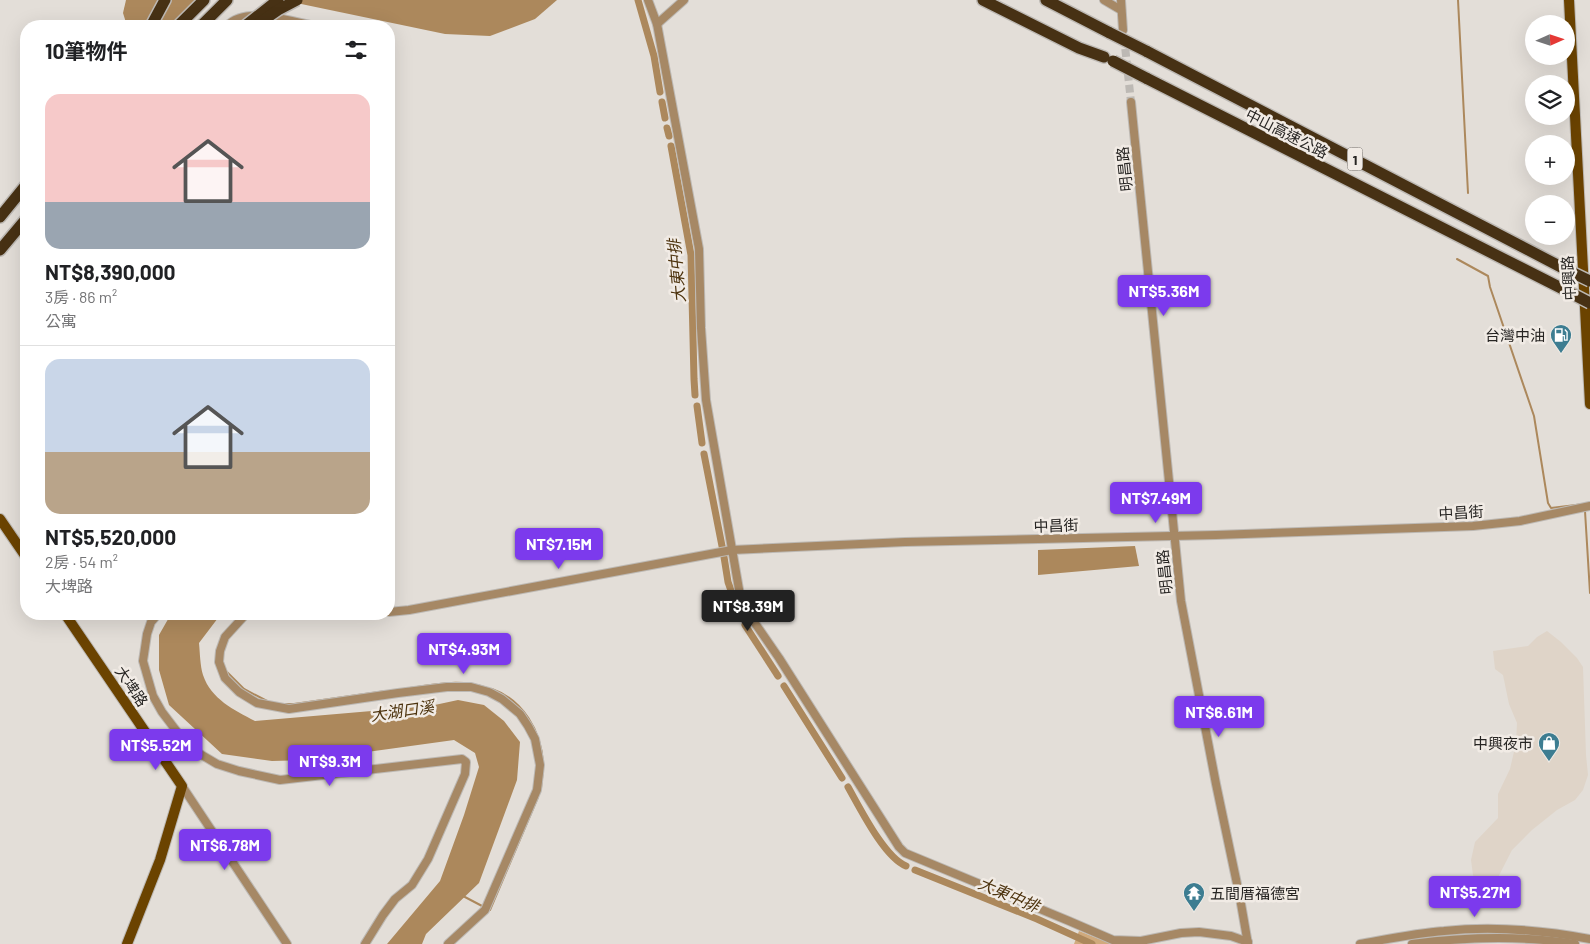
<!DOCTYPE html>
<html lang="zh-TW">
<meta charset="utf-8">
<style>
body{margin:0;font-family:Barlow,"Noto Sans TC",sans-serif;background:#f6f6f6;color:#202124;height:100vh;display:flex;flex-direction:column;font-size:19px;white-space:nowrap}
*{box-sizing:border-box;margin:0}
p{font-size:16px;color:#757577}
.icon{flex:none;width:28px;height:28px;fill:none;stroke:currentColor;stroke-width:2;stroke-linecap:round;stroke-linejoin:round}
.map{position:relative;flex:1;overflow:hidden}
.sheet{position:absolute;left:20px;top:20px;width:375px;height:600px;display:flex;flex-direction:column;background:#fff;border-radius:20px;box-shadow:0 5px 20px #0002}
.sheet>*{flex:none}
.needle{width:32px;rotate:87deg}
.fabs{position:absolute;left:1525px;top:15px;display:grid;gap:10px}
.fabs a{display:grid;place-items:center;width:50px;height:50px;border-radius:50%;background:#fff;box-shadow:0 5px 20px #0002;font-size:25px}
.price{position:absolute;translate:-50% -42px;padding:0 11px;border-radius:5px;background:#7c3aed;color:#fff;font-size:16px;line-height:32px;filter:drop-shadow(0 1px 2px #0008)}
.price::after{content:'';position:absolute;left:50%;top:30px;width:15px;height:11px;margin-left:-8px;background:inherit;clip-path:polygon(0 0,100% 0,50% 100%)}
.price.selected{background:#222;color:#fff}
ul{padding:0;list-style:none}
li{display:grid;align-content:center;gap:10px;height:265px;padding:0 25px}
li+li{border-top:1px solid #e0e0e0}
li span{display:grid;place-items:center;height:155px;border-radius:15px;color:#555}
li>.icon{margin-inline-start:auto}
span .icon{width:90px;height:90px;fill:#fffc;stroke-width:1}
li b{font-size:21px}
h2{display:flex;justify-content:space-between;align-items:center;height:60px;padding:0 25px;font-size:21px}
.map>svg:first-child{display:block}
.built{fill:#dfd4c8}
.forest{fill:#d0aa7d}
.water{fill:#ac885c}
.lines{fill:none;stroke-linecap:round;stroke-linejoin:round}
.stream{stroke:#ac885c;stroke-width:2}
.canal{stroke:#ac885c;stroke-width:7}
.minor-tunnel{stroke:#bdb9b4;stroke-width:8;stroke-dasharray:8 4;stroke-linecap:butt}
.minor-casing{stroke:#bdb9b4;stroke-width:10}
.major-casing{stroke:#bdb9b4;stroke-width:12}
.highway-casing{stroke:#bdb9b4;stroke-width:14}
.minor{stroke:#a68865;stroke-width:8}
.major{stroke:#6b4300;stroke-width:10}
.highway{stroke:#473114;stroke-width:11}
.highway-bridge-casing{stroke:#bdb9b4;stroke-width:14;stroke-linecap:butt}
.highway-bridge{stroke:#473114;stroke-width:11}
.labels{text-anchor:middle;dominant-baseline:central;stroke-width:5;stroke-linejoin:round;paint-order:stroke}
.shield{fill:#f1ebe5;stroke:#64605d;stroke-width:1}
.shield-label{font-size:14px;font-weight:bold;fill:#272523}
.street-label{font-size:15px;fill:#272523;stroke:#f1ebe5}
.poi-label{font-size:15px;fill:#272523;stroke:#f1ebe5;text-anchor:end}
.water-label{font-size:16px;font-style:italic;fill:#4d330e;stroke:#f1ebe5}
</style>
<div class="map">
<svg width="1590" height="944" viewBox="0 0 1590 944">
<rect width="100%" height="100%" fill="#e3ded8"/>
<polygon class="built" points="1547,631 1561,642 1577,658 1583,667 1586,755 1588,775 1583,790 1575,800 1557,810 1532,830 1512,850 1486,901 1473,875 1471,860 1475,842 1498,818 1498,794 1510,769 1516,743 1517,723 1509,704 1503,675 1495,669 1493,651 1528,646 1537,637"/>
<polygon class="forest" points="1079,931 1112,944 1074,944"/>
<g class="water">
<polygon points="126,0 197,0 181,26 127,26 123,13"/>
<polygon points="282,0 557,0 535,19 490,36 445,34"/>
<polygon points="1135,546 1139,566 1038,575 1038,550"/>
<path d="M 171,614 L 221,614 L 199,643 C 200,653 200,665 203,675 C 211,699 234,710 255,721 L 430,706 L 458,700 L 484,705 L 504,721 L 520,742 L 517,780 L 479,883 L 426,934 L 422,944 L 387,944 L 440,881 L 464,815 L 479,767 L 475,753 L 454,740 L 309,760 L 272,761 L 222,754 L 169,705 L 159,670 L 159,635 Z"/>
</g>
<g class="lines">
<g class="stream">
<polyline points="1458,0 1468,193"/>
<polyline points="1457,259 1488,276 1490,287 1534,416 1548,503 1551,508 1584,504"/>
<polyline points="1585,511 1590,593"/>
<polyline points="227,672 244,689 267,701"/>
<path d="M 403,689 C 431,685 460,678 487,688"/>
<path d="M 492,689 C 523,700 541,731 543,763"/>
<polyline points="282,704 294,704 386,691"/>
<polyline points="541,788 543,770"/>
<polyline points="463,896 484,907"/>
<polyline points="488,909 490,910 538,797"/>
</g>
<g class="canal">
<polyline points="638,0 654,56 660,92"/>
<polyline points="662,102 665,118"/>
<polyline points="667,128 669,136"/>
<polyline points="671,146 691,255 694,379 695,395"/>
<polyline points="697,406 702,443"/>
<polyline points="704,454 722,546"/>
<polyline points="724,557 728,582 740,616"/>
<polyline points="745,625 778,676"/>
<polyline points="784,686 842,778"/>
<path d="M 848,787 C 860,808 884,857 906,866"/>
<polyline points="915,870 1037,919 1092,944"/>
</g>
<polyline class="minor-tunnel" points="1124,37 1131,102"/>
<g class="minor-casing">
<g id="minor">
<polyline points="648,0 657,24 699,249 701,328 706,400 740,595 748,613 779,658 899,847 905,853 1069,921 1113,940 1141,941 1181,933 1199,932 1231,936 1248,942"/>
<polyline points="1104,0 1121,10"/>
<polyline points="1121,0 1123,30"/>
<polyline points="657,24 684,0"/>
<path d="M 227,26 C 246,5 291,22 316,26"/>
<polyline points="1131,102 1181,601 1216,784 1240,898 1248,944"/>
<polyline points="389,612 409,610 732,550 905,542 1216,535 1473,526 1520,521 1590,506"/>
<polyline points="158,614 151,622 147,634 143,661 153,696 162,712 178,733 195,751 217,764 239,771 280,780 427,763 462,759 466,762 465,774 428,859 412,885 395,899 383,915 365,944"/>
<polyline points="246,614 225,637 220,651 219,662 225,678 239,692 257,703 289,709 398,693 447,687 471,687 489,692 502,699 520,714 528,726 535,739 540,765 537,790 485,910 448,944"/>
<polyline points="182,786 287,944"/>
<path d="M 1360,944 C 1388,939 1416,933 1444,931 C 1493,926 1542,930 1590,939"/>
<path d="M 1412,944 C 1466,937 1521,935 1575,944"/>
</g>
</g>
<g class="major-casing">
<g id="major">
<polyline points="1569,0 1590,404"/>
<polyline points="0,519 26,557"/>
<polyline points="65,614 182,786 160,860 127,944"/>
</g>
</g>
<g class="highway-casing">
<g id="highway">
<polyline points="983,0 1079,48 1104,57"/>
<polyline points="1046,0 1110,33"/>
<polyline points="151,26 165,0"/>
<polyline points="178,26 204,0"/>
<polyline points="201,26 227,0"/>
<polyline points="1146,51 1563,268"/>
<polyline points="1146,78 1563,289"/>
<polyline points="0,217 26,185"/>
<polyline points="0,250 26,219"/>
</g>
</g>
<use href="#minor" class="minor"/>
<use href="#major" class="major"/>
<use href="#highway" class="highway"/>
<g class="highway-bridge-casing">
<g id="highway-bridge">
<polyline points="245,26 278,0"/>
<polyline points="255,26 278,10 297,0"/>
<polyline points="1110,33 1146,51"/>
<polyline points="1113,61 1146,78"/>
<polyline points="1563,268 1590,281"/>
<polyline points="1563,289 1590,303"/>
</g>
</g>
<use href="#highway-bridge" class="highway-bridge"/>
</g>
<defs>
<g id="fuel-pin" transform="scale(1.125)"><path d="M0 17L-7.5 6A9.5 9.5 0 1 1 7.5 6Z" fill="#3d7d91" stroke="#f1ebe5"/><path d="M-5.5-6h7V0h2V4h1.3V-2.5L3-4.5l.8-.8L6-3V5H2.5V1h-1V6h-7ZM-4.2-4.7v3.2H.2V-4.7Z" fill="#fff"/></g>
<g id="shop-pin" transform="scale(1.125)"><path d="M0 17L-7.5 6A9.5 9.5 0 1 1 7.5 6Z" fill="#3d7d91" stroke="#f1ebe5"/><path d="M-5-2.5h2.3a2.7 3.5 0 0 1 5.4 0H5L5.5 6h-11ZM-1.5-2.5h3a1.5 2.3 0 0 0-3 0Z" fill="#fff"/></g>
<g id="temple-pin" transform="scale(1.125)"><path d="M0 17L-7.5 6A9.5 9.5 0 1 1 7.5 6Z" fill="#3d7d91" stroke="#f1ebe5"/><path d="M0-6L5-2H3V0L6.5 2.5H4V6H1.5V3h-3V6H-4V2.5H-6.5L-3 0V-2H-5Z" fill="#fff"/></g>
</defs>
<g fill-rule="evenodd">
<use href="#fuel-pin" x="1561" y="335"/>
<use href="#shop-pin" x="1549" y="743"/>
<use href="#temple-pin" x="1194" y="893"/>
</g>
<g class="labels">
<rect class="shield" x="1347.5" y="147.5" width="15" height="23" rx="4"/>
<g class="shield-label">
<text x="1355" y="159">1</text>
</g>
<g class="street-label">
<text transform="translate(1287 133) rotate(27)">中山高速公路</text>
<text transform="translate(1124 169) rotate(-96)">明昌路</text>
<text transform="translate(1568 278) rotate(-93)">中興路</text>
<text transform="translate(1461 512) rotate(-3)">中昌街</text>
<text transform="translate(1056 525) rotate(-2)">中昌街</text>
<text transform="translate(1164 572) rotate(-96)">明昌路</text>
<text transform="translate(132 686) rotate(56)">大埤路</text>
</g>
<g class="poi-label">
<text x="1545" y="335">台灣中油</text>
<text x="1533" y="743">中興夜市</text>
<text x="1210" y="893" text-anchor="start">五間厝福德宮</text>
</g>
<g class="water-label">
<text transform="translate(676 271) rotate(-95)">大東中排</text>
<text transform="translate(402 710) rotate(-8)">大湖口溪</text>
<text transform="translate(1009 894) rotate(23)">大東中排</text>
</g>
</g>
</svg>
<div class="fabs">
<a><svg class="needle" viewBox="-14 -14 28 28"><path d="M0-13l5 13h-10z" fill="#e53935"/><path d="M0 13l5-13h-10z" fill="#757577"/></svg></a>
<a><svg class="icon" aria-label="layers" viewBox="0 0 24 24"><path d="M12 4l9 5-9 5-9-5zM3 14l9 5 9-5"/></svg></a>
<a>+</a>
<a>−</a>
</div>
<b class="price" style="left:1164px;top:317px">NT$5.36M</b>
<b class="price" style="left:1156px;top:524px">NT$7.49M</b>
<b class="price" style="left:559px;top:570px">NT$7.15M</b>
<b class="price selected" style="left:748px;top:632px">NT$8.39M</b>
<b class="price" style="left:464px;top:675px">NT$4.93M</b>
<b class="price" style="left:1219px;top:738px">NT$6.61M</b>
<b class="price" style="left:156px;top:771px">NT$5.52M</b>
<b class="price" style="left:330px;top:787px">NT$9.3M</b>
<b class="price" style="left:225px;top:871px">NT$6.78M</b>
<b class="price" style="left:1475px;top:918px">NT$5.27M</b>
<section class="sheet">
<h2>10筆物件<svg class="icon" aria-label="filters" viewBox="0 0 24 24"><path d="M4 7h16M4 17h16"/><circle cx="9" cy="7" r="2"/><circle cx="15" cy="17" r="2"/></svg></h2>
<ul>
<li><span style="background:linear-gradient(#f6c9c9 70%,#9aa5b1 0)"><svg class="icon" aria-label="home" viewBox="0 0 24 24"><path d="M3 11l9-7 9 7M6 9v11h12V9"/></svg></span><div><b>NT$8,390,000</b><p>3房 · 86 m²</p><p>公寓</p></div></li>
<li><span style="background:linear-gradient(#c9d6e8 60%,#b9a48a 0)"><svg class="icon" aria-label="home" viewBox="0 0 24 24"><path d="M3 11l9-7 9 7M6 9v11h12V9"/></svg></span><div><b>NT$5,520,000</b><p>2房 · 54 m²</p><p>大埤路</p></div></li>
</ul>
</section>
</div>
